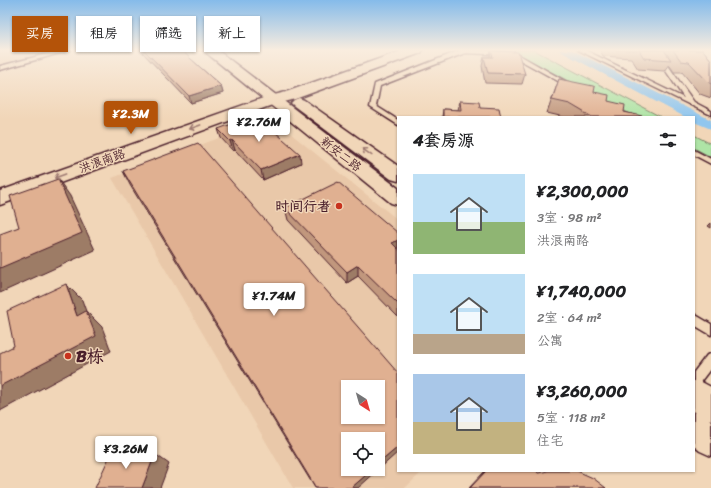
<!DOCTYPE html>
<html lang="zh">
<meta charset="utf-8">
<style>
body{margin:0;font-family:Sriracha,"LXGW WenKai TC",sans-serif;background:#f2f2f2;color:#202124;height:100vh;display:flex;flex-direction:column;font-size:15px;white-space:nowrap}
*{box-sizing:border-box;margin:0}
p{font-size:13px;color:#757577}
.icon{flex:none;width:22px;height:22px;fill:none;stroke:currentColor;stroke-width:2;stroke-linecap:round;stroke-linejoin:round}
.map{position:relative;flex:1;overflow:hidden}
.details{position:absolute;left:397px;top:116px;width:298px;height:356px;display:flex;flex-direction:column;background:#fff;border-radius:0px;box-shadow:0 1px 3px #0004}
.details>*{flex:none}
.guide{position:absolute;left:12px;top:16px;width:325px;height:36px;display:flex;gap:8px}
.needle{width:26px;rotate:143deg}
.controls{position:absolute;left:341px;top:380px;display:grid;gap:8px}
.controls a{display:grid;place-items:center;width:44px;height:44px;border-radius:0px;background:#fff;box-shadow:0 1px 3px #0004;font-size:20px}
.price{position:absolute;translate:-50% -34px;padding:0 9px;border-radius:4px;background:#fff;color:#222;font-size:13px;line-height:26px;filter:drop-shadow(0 1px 2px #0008)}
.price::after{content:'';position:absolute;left:50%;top:24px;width:12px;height:9px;margin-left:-6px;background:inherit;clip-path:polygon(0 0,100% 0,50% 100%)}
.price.selected{background:#b45309;color:#fff}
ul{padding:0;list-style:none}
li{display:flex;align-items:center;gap:12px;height:100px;padding:0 16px}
li span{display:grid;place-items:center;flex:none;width:112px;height:80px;border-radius:0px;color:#555}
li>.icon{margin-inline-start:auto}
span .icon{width:48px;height:48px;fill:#fffc;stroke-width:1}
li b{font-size:17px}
h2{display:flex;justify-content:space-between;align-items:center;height:48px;padding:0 16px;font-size:17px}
.tag{padding:0 14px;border-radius:0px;background:#fff;box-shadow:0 1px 3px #0004;font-size:14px;line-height:36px}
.tag.selected{background:#b45309;color:#fff}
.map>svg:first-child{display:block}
.built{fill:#e9c8a9;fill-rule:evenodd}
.green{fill:#aee4a6;stroke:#7c8268}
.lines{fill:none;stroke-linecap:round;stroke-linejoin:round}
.canal{fill:#90c6ee;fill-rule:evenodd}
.lane-casing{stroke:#4a1f2b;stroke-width:3}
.secondary-casing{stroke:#4a1f2b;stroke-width:3}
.primary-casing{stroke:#4a1f2b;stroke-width:3}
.lane{fill:#f1d6b8;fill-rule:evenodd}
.secondary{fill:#f1d6b8;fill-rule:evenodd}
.primary{fill:#f1d6b8;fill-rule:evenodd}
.wall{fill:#c1977d;stroke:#4a1f2b}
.shaded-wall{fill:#9d7b66;stroke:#4a1f2b}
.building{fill:#e0b091;stroke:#4a1f2b;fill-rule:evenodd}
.oneway{stroke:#9e7a72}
.poi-dot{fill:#c8321e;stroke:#f1d6b8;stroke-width:1.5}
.labels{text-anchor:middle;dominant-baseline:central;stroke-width:3;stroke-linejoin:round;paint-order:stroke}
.far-street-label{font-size:12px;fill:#4a1f2b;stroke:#f1d6b8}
.poi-label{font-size:14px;font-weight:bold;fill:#4a1f2b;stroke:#f1d6b8;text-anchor:end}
.near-poi-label{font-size:17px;font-weight:bold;fill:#4a1f2b;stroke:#f1d6b8;text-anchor:start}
</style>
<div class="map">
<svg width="711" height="488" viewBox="0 0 711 488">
<rect width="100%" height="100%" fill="#f1d6b8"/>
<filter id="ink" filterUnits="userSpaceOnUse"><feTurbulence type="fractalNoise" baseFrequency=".025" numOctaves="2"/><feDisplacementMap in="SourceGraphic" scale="8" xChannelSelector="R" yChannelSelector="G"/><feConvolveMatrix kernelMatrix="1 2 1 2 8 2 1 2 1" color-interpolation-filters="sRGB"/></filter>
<g filter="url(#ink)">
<g class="built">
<polygon points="0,50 64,50 0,66"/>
<path d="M 267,120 L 275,121 L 398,220 L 398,471 L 423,471 L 405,488 L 293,488 L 112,178 ZM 348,387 L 378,387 L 378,417 L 348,417 ZM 348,439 L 378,439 L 378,469 L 348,469 Z"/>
</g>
<g class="green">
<polygon points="514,50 534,50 661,117 636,117 514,52"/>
<polygon points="694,135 711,144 711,157 694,148"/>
</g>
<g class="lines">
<polygon class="canal" points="558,50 572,50 711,120 711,129 694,122 694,117 685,117"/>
<g class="lane-casing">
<g id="lane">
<polygon points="62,50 71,50 0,70 0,66"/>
<polygon points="461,50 514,52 572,85 567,86 511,55 465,53 380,86 376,106 398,120 398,125 370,107 375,84"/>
<polygon points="578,50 585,50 684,98 652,50 657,50 694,102 711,111 711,115"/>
<polygon points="694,150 711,159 711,164 694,155"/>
<polygon points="694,314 711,324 711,335 694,325"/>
<polygon points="711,354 711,368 698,385 694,387 694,372 707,355"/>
</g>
</g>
<g class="secondary-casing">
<polygon id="secondary" points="404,50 423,50 421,53 295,99 275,104 0,205 0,191 266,97 286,92"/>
</g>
<g class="primary-casing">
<g id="primary">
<polygon points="203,50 217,50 398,188 398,205 391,203"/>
<polygon points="299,98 304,100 398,166 398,181 391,179 294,106 291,103 294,100"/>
<polygon points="694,378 711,387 711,420 709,419 711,421 711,456 700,451 694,446 694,412 696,413 694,411"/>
</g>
</g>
<use href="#lane" class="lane"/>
<use href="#secondary" class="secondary"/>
<use href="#primary" class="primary"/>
</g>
<g class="wall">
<polygon points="140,50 181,50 221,86 223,93 191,103"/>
<polygon points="600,50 703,50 711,60 711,98 700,94 682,72 674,72 669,64 664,71 638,69 631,58 603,56"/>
<polygon points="491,51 525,74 522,84 485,83 482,66 484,57 490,57"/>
<polygon points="559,79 594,92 624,112 642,117 564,117 547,113"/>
<polygon points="460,101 480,107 501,117 442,117 443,109 458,110"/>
<polygon points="218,129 301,163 263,180 235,150 233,151 221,138"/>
<polygon points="123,171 358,488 315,488 130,185"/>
<polygon points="285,208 398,233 398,317 358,276 347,283 288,220"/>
<polygon points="711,223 711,228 708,226"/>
<polygon points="485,471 536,471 538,473 606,488 469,488"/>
</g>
<g class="shaded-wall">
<polygon points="221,86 223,93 191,103 189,96"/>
<polygon points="232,140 235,150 233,151 230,141"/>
<polygon points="300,154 301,163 263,180 261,170"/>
<polygon points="58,179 70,196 95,250 0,293 0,268"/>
<polygon points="398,240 398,251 392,243"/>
<polygon points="358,265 358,276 347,283 347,272"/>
<polygon points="66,284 82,300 93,331 77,316"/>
<polygon points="86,311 102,327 111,351 0,411 0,386"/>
<polygon points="398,447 398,452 358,488 351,488 373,469 378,469 378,464"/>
<polygon points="155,454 169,464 160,488 142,488"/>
</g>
<g class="building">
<polygon points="144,50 181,50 221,86 189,96"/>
<polygon points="639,50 664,50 671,60 644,58"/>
<polygon points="673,50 703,50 711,60 711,84 708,82 689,62 681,61"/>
<polygon points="491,51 518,52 525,74 488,73 484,57 493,57"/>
<polygon points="559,79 593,86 595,87 594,92 609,95 608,101 625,105 624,112 642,116 642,117 592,117 570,104 552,100"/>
<polygon points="460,101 479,102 480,107 499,108 501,117 443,117 443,109 461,110"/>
<polygon points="254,116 272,132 274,131 300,154 261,170 232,140 230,141 218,129"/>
<path d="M 198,143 L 398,373 L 398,447 L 378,464 L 378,439 L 348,439 L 348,469 L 373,469 L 351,488 L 316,488 L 123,171 ZM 348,387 L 378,387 L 378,417 L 348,417 Z"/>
<polygon points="58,179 82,233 0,268 0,234 19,227 10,196"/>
<polygon points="338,182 398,233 398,240 392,243 398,249 398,304 358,265 347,272 285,208"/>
<polygon points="66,284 77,316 86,311 96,336 0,386 0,353 14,346 7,311"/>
<polygon points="113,449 155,454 142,488 95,488"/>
<polygon points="486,471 536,471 538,473 548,471 577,471 593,478 606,488 470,488"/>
</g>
<defs><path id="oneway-shaft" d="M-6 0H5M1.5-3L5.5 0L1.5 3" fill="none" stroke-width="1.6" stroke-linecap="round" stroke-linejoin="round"/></defs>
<g class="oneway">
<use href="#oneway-shaft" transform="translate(195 127) rotate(160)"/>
<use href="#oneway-shaft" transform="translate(367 152) rotate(-144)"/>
<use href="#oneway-shaft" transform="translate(60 176) rotate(160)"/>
</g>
</g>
<linearGradient id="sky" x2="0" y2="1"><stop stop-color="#85bbea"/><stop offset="0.42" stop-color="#f9eddf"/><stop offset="1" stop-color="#f9eddf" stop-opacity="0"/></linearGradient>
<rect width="711" height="119" fill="url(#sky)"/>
<g class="poi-dot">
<circle cx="339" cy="206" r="4"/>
<circle cx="68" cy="356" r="4"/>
</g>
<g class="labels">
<g class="far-street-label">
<text transform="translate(341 154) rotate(38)">新安二路</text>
<text transform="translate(102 161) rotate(-20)">洪浪南路</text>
</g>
<g class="poi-label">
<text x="331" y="206">时间行者</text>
</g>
<g class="near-poi-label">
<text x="76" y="356">B栋</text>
</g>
</g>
</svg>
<div class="controls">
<a><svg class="needle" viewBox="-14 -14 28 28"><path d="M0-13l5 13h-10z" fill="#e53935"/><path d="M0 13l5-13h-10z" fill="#757577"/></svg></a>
<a><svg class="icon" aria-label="locate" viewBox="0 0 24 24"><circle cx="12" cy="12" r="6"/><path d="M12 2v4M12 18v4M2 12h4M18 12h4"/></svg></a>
</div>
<b class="price selected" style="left:131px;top:135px">¥2.3M</b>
<b class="price" style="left:259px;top:143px">¥2.76M</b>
<b class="price" style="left:274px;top:317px">¥1.74M</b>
<b class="price" style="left:126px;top:470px">¥3.26M</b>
<div class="guide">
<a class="tag selected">买房</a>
<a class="tag">租房</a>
<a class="tag">筛选</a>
<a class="tag">新上</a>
</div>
<section class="details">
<h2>4套房源<svg class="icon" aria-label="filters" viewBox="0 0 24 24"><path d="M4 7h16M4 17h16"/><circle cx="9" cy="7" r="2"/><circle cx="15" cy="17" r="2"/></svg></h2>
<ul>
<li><span style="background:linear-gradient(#bfe0f5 60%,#8fb573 0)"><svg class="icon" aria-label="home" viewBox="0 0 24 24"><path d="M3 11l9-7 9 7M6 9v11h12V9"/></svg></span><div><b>¥2,300,000</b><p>3室 · 98 m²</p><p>洪浪南路</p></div></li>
<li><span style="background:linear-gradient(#bfe0f5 75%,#b9a48a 0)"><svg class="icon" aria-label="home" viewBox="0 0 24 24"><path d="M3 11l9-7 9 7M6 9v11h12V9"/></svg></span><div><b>¥1,740,000</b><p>2室 · 64 m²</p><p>公寓</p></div></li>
<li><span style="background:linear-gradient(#a9c7e8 60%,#c2b280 0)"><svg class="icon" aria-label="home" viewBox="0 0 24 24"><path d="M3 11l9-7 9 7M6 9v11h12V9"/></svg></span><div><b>¥3,260,000</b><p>5室 · 118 m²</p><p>住宅</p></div></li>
</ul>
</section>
</div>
